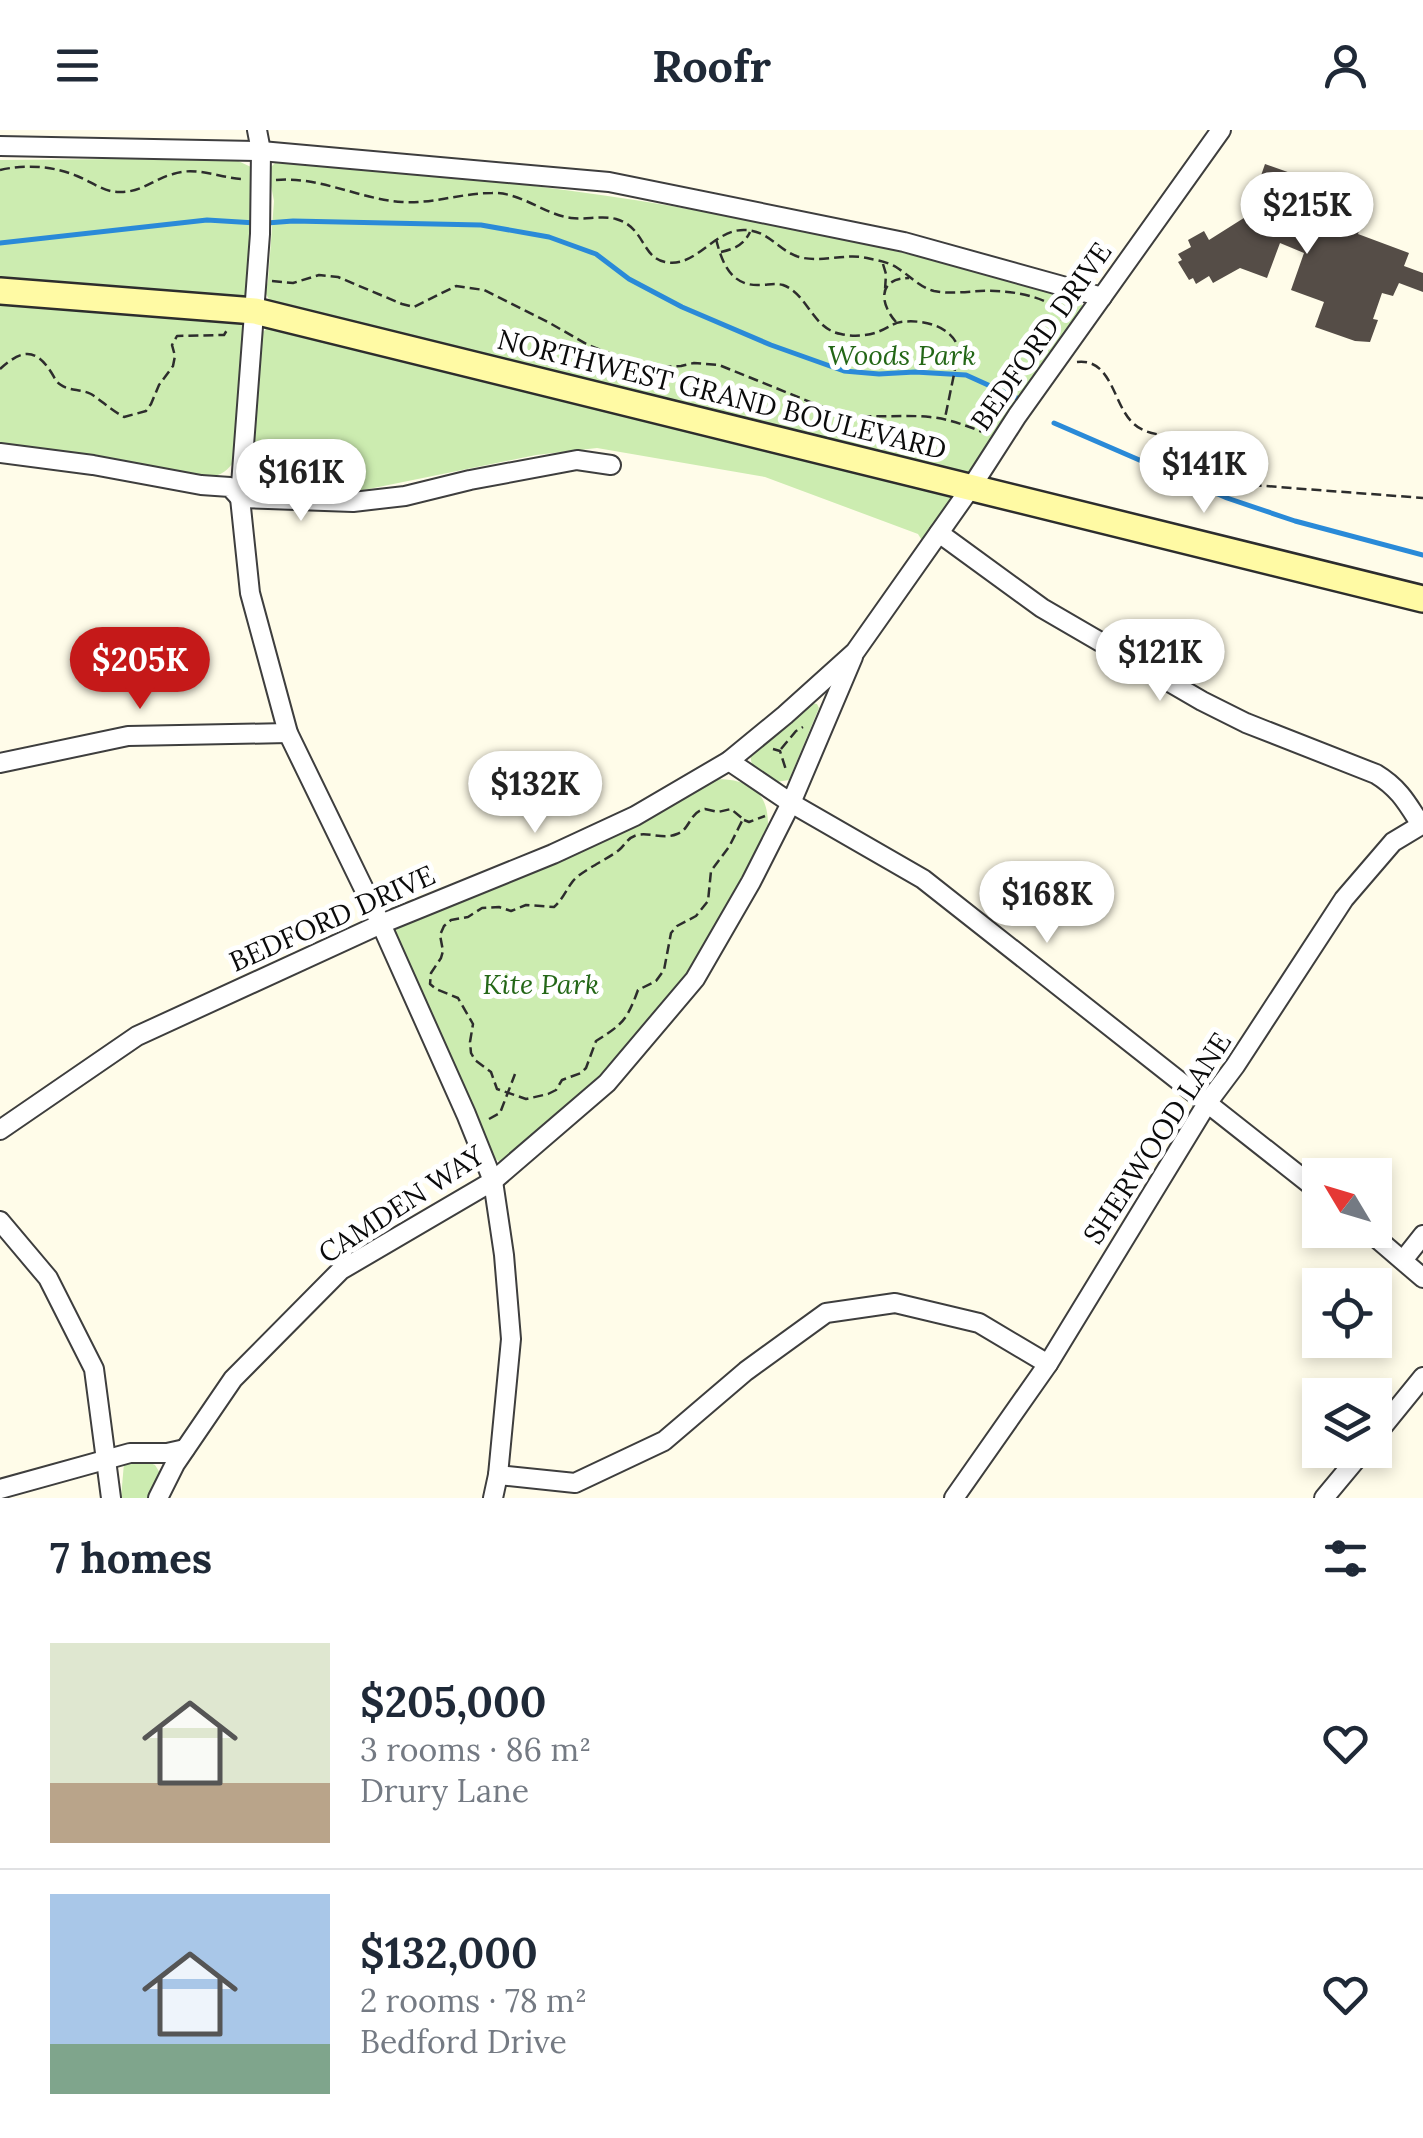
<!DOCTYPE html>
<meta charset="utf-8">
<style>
body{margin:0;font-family:Lora,serif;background:#f6f6f7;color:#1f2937;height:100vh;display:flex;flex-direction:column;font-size:38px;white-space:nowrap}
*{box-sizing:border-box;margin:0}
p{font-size:32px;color:#747a83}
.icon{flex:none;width:55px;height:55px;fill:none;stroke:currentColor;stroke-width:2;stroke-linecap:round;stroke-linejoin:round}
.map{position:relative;height:1368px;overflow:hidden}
.panel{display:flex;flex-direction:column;background:#fff;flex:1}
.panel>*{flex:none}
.needle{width:65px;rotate:308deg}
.tools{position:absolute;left:1302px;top:1028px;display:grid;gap:20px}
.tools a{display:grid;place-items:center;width:90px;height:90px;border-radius:0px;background:#fff;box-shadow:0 5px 15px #0003;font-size:50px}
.price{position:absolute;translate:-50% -85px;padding:0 22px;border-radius:35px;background:#fff;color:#222;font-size:32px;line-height:65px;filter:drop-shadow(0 2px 5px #0008)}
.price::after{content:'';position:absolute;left:50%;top:60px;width:30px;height:22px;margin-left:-15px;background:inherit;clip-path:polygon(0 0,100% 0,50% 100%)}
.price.on{background:#c51919;color:#fff}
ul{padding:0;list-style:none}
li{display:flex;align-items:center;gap:30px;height:250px;padding:0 50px}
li+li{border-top:2px solid #e0e1e3}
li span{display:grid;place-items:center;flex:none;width:280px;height:200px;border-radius:0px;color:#555}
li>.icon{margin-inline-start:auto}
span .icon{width:120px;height:120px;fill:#fffc;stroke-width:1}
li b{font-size:42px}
h2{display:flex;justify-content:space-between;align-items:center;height:120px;padding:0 50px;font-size:42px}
header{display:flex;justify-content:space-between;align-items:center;height:130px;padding:0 50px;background:#fff;font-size:45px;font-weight:700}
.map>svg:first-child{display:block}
.green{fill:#ccecb0}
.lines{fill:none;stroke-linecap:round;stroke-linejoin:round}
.stream{stroke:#2a8ad8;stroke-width:5}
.building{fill:#554d47}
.street-casing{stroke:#3e3e3e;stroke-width:22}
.secondary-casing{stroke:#2d2d2d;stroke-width:30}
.path{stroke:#2d2d2d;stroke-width:2.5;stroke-dasharray:10 5;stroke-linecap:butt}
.street{stroke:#fff;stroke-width:18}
.secondary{stroke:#fffaa4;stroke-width:25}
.labels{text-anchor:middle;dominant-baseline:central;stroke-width:10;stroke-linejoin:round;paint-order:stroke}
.street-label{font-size:28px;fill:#0b0b0b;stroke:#fff}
.park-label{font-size:28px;font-style:italic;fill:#246717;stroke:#fff}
</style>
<header><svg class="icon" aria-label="menu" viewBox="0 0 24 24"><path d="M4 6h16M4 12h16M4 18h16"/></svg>Roofr<svg class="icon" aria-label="person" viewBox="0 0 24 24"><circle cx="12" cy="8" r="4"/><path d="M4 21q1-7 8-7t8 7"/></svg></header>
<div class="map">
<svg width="1423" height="1368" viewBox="0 0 1423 1368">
<rect width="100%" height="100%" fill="#fffce9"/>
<g class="green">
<path d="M 121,29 L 236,30 L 251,37 C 259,71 255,135 246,168 L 34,151 L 0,150 L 0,30 Z"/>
<path d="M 275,33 C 546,47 818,92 1078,170 L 1082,175 L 1082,184 L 976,339 L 967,344 L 273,177 L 265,162 L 268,151 L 274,71 L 268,40 Z"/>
<path d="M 0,170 L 243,192 L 246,197 L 233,333 C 223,345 217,347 201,346 L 0,316 Z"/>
<polygon points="269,196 949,360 952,370 923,412 918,404 765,347 597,318 536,325 354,362 262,359 255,356 251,348 255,256 261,204"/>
<polygon points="811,573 817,574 819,578 789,650 776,652 753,640 750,625"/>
<path d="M 718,649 C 751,650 769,662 768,698 C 736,766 701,835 652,895 C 611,946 556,987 507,1030 L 500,1032 L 488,1024 L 463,955 L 395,810 C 394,802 396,799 402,794 L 641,691 Z"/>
<polygon points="143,1330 155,1335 160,1343 148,1368 121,1368 124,1333 127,1331"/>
</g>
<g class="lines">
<g class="stream">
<polyline points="267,93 293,91 481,95 549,107 596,124 629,149 682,177 771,215 844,241 879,244 915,242 966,245 1019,269"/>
<polyline points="0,113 207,90 256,93"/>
<polyline points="1054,293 1227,368 1295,391 1423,425"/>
</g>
</g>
<polygon class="building" points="1265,34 1299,46 1290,70 1361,95 1358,104 1409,123 1404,136 1423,143 1423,162 1399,153 1393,166 1382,163 1373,189 1378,190 1370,212 1355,211 1315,197 1324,172 1291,160 1304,123 1280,113 1267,148 1240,138 1213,153 1209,146 1196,154 1193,148 1189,150 1178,132 1182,130 1178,124 1191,117 1188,110 1204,101 1209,110 1247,86"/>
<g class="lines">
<g class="street-casing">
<g id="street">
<polyline points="257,0 261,21 260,104 240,368 250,463 288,603 381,794 466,984 493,1051 504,1125 511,1209 498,1345 493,1368"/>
<polyline points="0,16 261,21 609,52 904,112 1102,167"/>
<polyline points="0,323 93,335 201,355 230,357 240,368 353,372 405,366 470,350 577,330 611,335"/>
<path d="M 939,403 L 1042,478 L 1202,571 L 1246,593 L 1376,644 C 1399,658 1407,673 1421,695"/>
<polyline points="729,631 791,673 923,749 1320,1062"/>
<polyline points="0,633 128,606 288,603"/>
<polyline points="0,1000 137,906 381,794 553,724 635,686 729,631 785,585 855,522 972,356 1017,286 1221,0"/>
<polyline points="0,1091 48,1148 94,1239 111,1368"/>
<polyline points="1367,1100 1423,1148"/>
<polyline points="1404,1129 1423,1105"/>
<polyline points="1375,1306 1423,1247"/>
<polyline points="498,1345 575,1353 664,1311 746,1241 826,1183 895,1173 979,1193 1048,1234"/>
<polyline points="0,1359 130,1323 167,1323 185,1319"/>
<polyline points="158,1368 175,1334 233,1249 341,1140 493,1051 607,953 695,849 751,752 791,673 853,527"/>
<polyline points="954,1368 1048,1234 1208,972 1235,936 1344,769 1393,712 1423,694"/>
<polyline points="1324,1368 1364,1320"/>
</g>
</g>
<g class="secondary-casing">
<polyline id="secondary" points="0,161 255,181 1423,469"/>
</g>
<g class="path">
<path d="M 0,40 C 26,34 53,36 77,46 C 92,52 105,63 121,62 C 142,62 154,49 173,44 C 196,36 220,48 243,49"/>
<path d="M 276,50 C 319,46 359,69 402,72 C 433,74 462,63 492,63 C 521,62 543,84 571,88 C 586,90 602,85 616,89 C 645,97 641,127 665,132 C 696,139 714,98 746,100 C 769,101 779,121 799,127 C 821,133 845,123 867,128 C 876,130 888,132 896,137 C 909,145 919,157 934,161 C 949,164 965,162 980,161 C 1007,160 1037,164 1059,179 L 1063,187 L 1061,193"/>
<path d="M 716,109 C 722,133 731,156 759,155 C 768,155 775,153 783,155 C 808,164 812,199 841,204 C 853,207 869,206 880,201 C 888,198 893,193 901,192 C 923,189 953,196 959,220 L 945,288"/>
<path d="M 721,122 C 734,119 744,115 750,102"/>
<polyline points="883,134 886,144 885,160"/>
<path d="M 272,151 L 293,153 L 319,145 L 338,147 L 402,174 L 414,177 L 456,156 L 484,160 L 548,192 L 588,215 L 647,238 L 681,236 L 694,233 L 719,235 L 840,284 C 870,289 900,284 930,287 C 950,289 967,296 985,303"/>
<path d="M 896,192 C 879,173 878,148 909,148"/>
<path d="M 1077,232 C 1111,228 1113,272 1131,291 C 1146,308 1169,303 1188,311 C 1214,323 1223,347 1252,355 L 1423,368"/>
<path d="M 0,239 C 21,220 35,217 51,242 C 55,248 55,251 61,255 C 69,261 81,259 91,264 C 102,271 111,280 124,287 L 146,281 L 151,274 L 159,255 L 173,236 L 175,226 L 172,215 L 177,206 L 224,205 L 227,200"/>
<polyline points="773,619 780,621 786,640"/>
<polyline points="781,619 796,601 803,597"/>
<path d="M 705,679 L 718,682 L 731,679 L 743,689 L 729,717 L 711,741 L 708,771 L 696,786 L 677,796 L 671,803 L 664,840 L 656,851 L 638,860 C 627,890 623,894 596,911 L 586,938 L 581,943 L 562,950 L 556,960 L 548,964 L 526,969 L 497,959 L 491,942 L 475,930 L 471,923 L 470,912 L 473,894 L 458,868 L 436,859 L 430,854 L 431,843 L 441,828 L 443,821 L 440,805 L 444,796 L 451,790 L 468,787 L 482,778 L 499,777 L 511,781 L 526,775 L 554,777 C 563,769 566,760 573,751 C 581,741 608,729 619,720 C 626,714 627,708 637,705 C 650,702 663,710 677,704 C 691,699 689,682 705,679 Z"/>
<polyline points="744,690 749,692 765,686"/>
<polyline points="489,989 500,983 515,944"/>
</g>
<use href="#street" class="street"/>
<use href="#secondary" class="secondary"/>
</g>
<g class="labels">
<g class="street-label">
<text transform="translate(1041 206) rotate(-55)">BEDFORD DRIVE</text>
<text transform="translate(722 264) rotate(14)">NORTHWEST GRAND BOULEVARD</text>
<text transform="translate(332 788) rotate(-24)">BEDFORD DRIVE</text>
<text transform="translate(1157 1008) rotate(-57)">SHERWOOD LANE</text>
<text transform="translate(401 1074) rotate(-33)">CAMDEN WAY</text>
</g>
<g class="park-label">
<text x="902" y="225">Woods Park</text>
<text x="541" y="854">Kite Park</text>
</g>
</g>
</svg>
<div class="tools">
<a><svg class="needle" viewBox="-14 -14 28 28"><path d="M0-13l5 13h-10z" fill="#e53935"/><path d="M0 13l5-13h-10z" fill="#747a83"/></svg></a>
<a><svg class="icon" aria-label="locate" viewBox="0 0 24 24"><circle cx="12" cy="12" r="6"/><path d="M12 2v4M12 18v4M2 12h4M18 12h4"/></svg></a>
<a><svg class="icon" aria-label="layers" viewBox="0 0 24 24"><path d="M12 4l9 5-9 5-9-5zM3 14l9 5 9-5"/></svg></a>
</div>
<b class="price" style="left:1307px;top:127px">$215K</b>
<b class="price" style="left:1204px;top:386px">$141K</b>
<b class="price" style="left:301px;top:394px">$161K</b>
<b class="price" style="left:1160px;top:574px">$121K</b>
<b class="price on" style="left:140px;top:582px">$205K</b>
<b class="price" style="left:535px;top:706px">$132K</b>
<b class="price" style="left:1047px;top:816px">$168K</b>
</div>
<section class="panel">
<h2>7 homes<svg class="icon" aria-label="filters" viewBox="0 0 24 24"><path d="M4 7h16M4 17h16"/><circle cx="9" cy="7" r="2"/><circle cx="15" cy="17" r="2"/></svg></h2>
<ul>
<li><span style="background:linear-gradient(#dfe7d0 70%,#b9a48a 0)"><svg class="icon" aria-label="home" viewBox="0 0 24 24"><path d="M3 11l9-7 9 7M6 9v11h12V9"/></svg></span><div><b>$205,000</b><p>3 rooms · 86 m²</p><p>Drury Lane</p></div><svg class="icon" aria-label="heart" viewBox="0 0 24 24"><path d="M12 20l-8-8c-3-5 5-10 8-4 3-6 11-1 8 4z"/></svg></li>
<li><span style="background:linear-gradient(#a9c7e8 75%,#7fa58c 0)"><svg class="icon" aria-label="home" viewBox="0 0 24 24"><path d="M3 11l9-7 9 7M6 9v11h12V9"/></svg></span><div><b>$132,000</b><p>2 rooms · 78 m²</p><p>Bedford Drive</p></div><svg class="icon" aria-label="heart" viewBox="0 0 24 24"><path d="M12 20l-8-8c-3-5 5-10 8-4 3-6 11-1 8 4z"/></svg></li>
</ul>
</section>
